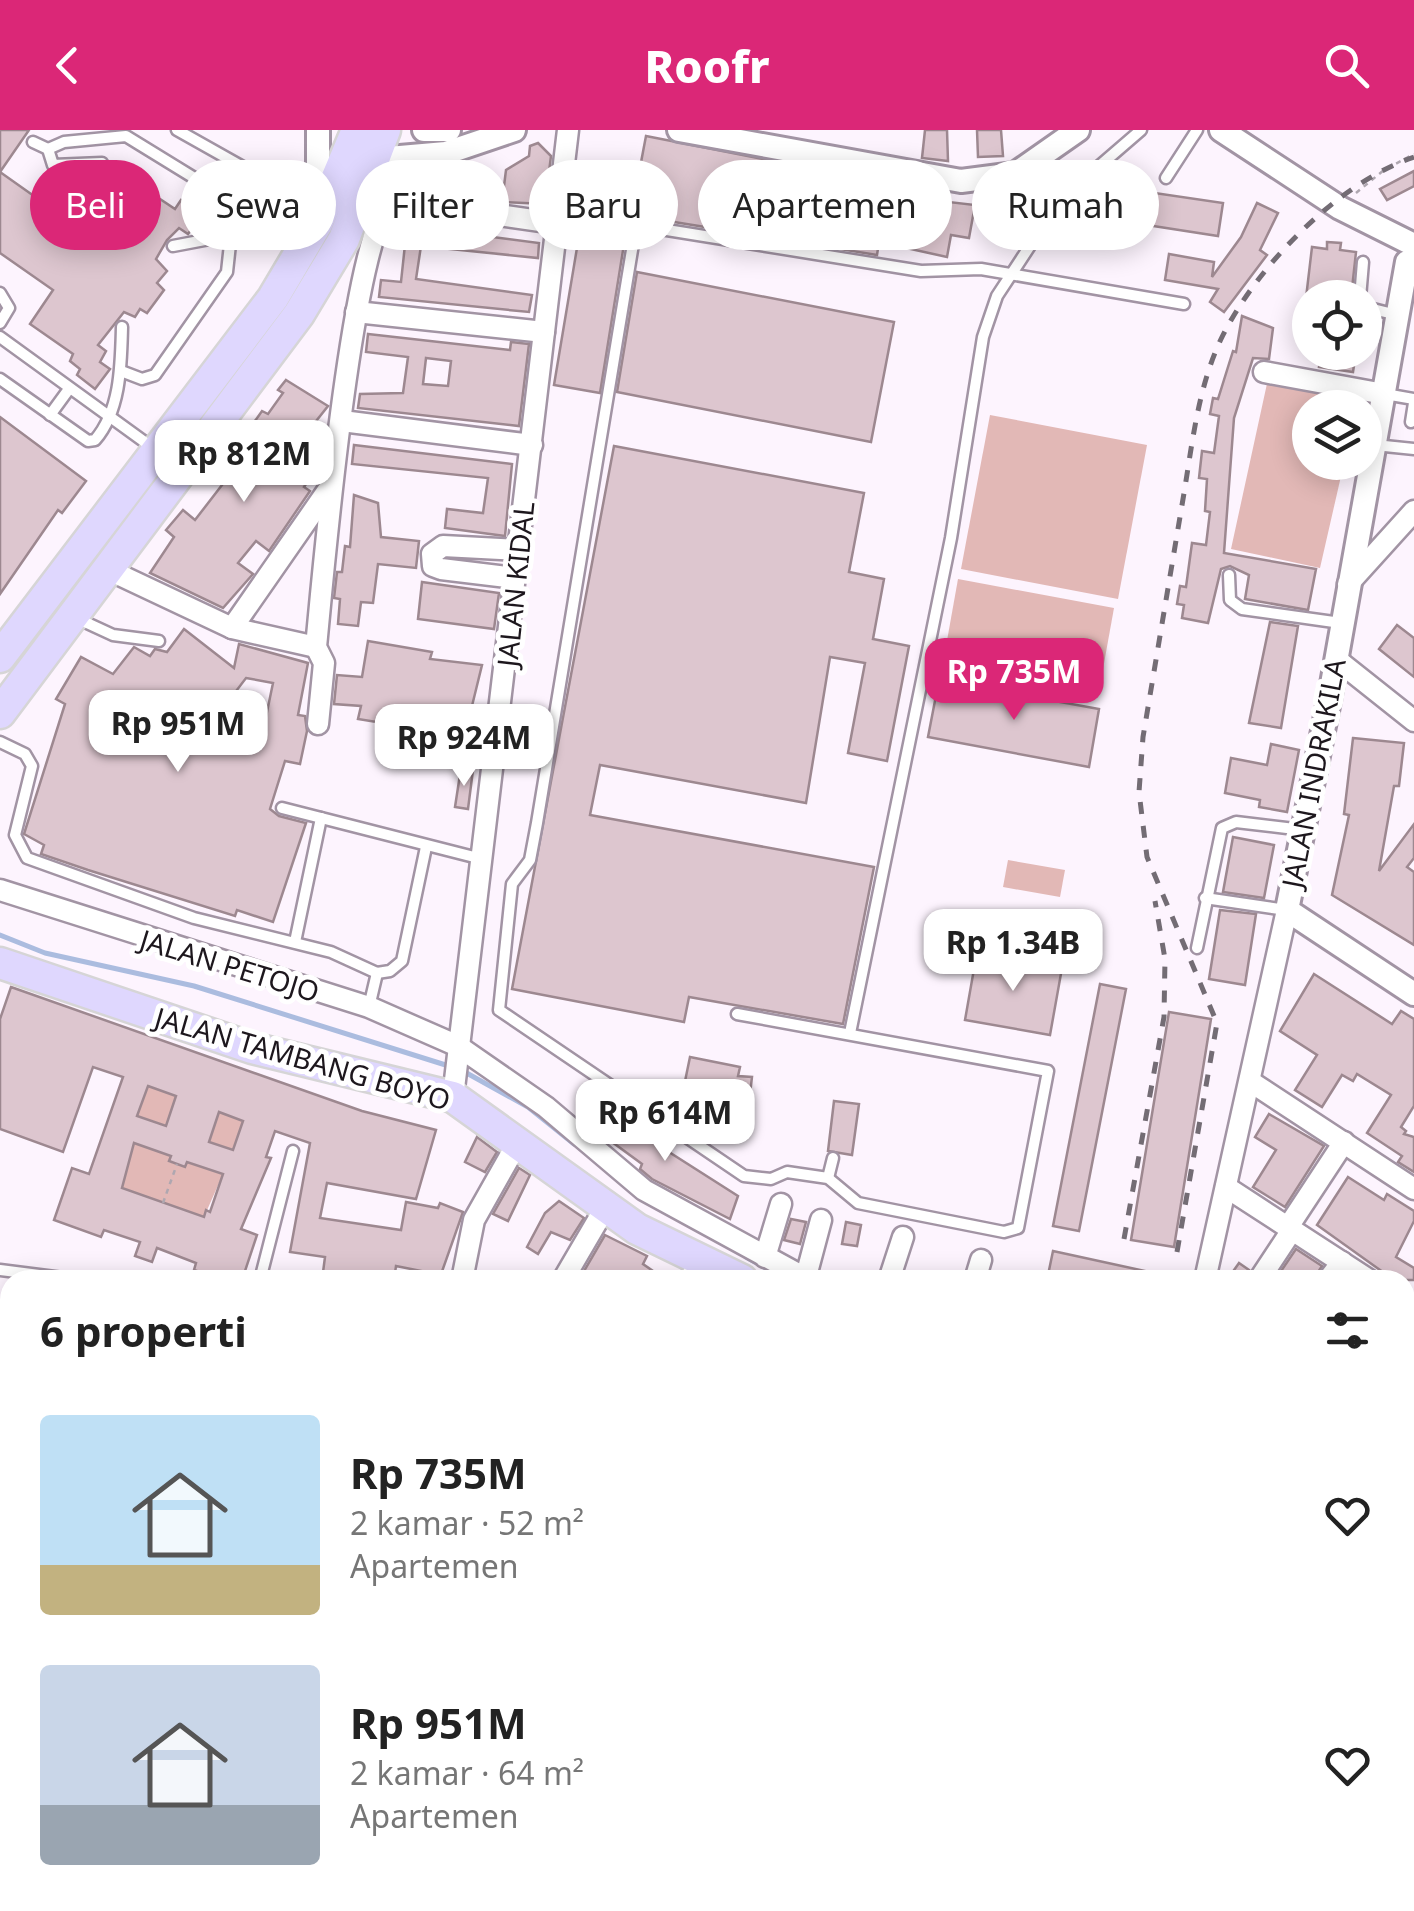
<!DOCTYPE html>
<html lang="id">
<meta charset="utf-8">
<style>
body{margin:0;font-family:"Noto Sans",sans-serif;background:#f6f6f6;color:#222;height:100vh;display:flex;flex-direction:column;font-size:38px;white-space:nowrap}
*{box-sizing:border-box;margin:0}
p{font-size:32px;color:#767676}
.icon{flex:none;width:55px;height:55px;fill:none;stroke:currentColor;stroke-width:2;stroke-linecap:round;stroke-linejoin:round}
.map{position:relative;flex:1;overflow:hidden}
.side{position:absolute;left:0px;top:1140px;width:1415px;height:642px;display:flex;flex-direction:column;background:#fff;border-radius:30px 30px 0 0;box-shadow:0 5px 25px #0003}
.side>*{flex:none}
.hud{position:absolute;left:30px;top:30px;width:1355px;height:90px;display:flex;gap:20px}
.tools{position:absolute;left:1292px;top:150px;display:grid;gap:20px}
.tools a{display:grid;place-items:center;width:90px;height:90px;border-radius:50%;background:#fff;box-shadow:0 5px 25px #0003;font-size:50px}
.price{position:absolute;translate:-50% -85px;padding:0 22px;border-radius:20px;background:#fff;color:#222;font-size:32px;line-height:65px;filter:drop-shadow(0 2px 5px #0008)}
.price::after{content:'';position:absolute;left:50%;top:60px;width:30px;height:22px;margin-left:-15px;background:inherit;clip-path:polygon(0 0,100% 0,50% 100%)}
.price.selected{background:#db2777;color:#fff}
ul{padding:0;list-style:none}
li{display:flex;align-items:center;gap:30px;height:250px;padding:0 40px}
li span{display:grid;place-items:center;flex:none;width:280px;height:200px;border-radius:10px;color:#555}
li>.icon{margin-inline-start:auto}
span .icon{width:120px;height:120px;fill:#fffc;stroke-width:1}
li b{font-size:42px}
h2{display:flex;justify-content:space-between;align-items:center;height:120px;padding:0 40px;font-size:42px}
.chip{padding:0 35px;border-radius:45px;background:#fff;box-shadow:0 5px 25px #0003;font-size:35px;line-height:90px}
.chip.selected{background:#db2777;color:#fff}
header{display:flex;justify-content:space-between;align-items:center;height:130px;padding:0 40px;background:#db2777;color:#fff;font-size:45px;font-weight:800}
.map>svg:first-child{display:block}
.green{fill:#e2b8b6}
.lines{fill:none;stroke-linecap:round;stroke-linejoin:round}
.stream{stroke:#abbcdf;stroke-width:5}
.building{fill:#ddc6cf;stroke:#9d8890;stroke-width:2.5;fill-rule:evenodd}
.service-casing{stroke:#a294a4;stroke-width:15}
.minor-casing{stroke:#a294a4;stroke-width:25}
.tertiary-casing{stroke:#a294a4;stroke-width:28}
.secondary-casing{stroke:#a294a4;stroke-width:32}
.primary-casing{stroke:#d6d5d6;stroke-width:35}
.path{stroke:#afa7b0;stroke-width:2.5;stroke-dasharray:5 5;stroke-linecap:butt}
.service{stroke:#fff;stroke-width:10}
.minor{stroke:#fff;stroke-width:20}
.tertiary{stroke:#fff;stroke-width:22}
.secondary{stroke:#efebfe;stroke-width:28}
.primary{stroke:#dfd7fe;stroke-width:30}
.rail{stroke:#736c74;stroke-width:5;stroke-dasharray:12 12;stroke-linecap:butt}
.labels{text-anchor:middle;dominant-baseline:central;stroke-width:10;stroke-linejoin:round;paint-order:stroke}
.street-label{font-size:28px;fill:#1d171d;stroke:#fff}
</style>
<header><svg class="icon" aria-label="back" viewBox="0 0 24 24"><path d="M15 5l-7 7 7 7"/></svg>Roofr<svg class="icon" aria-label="search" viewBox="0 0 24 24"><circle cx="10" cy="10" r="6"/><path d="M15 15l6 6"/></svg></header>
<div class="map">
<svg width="1414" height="1781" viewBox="0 0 1414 1781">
<rect width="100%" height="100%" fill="#fdf4fe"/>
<g class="green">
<polygon points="1268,249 1358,269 1356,277 1310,278 1310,332 1344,333 1320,438 1231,419"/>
<polygon points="990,285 1147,315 1118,469 961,439"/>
<polygon points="958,449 1114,478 1099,561 943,533"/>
<polygon points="1008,730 1065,740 1060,767 1003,757"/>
<polygon points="1000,779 1056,789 1051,816 995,806"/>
<polygon points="148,956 189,971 173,976 166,996 137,986"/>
<polygon points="219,982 243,991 233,1020 209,1012"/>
<polygon points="134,1013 171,1026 169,1032 185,1037 187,1032 223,1044 204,1087 122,1058"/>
</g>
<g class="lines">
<g class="stream">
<polyline points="0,805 45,823 194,856 452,937"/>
<polyline points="463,941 528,977 574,1014"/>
<polyline points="746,1127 787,1150"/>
<polyline points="1266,1781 1274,1772"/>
</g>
</g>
<g class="building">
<polygon points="0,0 29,0 0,42 89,105 127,47 175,79 181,70 194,77 200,66 220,81 208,98 196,93 188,104 179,98 167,110 156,129 167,141 157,153 164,160 147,183 140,179 135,187 124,182 98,215 106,221 100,232 110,239 95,259 77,245 80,239 70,231 73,224 30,194 53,160 0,123"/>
<polygon points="925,0 947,0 948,31 922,28"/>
<polygon points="977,0 1001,0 1003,26 978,27"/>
<polygon points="646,6 890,54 888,65 975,75 969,108 951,105 947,127 879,112 877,125 631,85"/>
<polygon points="538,13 551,26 545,74 502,72 506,40 529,26 530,16"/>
<polygon points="1414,41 1414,56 1387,70 1380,59"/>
<polygon points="1116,52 1135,56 1134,60 1223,73 1218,106 1108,89"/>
<polygon points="1257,73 1278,83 1260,120 1267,125 1224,182 1210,172 1218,159 1165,150 1169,124 1214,132 1212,147 1241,107"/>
<polygon points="1068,82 1083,86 1081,101 1064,97"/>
<polygon points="407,96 539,113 538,128 421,116 416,149 532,165 529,182 379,167 381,150 401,152"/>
<polygon points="580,100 625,108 600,263 554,255"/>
<polygon points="1327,112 1341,113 1340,120 1356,122 1351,168 1306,168 1312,117 1327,119"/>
<polygon points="637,142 894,192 871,312 617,262"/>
<polygon points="1242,186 1273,198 1269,229 1253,228 1234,288 1224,423 1316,439 1308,480 1245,469 1249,445 1230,436 1221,439 1208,493 1182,488 1184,475 1177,474 1180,456 1186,457 1192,413 1206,415 1210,382 1205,381 1207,349 1199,348 1202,321 1214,323 1219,286 1210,284 1213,268 1218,269 1233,221 1236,222"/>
<path d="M 368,204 L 510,220 L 511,212 L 529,214 L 519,296 L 358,278 L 360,264 L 403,263 L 408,227 L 366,222 ZM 426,228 L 451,231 L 448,256 L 423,254 Z"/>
<polygon points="1321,222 1356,222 1353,242 1319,237"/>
<polygon points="286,250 328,276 286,329 310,348 304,357 310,361 269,421 256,411 238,433 253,444 223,478 150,443 174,407 166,400 183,380 195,390 222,355 216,351 232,329 245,338 260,316 245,305 262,281 268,284 283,263 278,260"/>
<polygon points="0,287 86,351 62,383 58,380 0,464"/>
<polygon points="354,315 512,334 505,406 445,398 447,379 483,383 488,348 352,334"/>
<polygon points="614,316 864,363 849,442 884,449 873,509 909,516 887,631 848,623 865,533 830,527 806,673 600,635 590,685 874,737 843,894 689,867 684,892 512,859"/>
<polygon points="354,365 378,373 381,407 419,411 416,438 378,434 373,473 361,472 358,496 338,494 340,469 334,468 337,442 342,442 345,416 350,417"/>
<polygon points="422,452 499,463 494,499 418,489"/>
<polygon points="1270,492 1298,496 1281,598 1249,593"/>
<polygon points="1397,495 1414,508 1414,547 1379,519"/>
<path d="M 184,499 L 234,538 L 239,514 L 308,533 L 298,585 L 305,586 L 307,601 L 300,634 L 285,631 L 270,679 L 279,686 L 306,693 L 273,792 L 237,780 L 235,786 L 88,740 L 41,724 L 44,715 L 24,704 L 65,574 L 56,569 L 81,527 L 113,544 L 134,517 L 150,526 L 155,519 L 167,522 ZM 246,548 L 273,553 L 261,611 L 208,598 Z"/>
<polygon points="368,511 432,522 430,529 482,535 471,580 433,576 429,601 408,598 407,605 388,603 389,594 358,589 361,576 334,574 337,545 362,547"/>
<polygon points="939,550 1099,579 1089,637 928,607"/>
<polygon points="1353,608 1404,613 1399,656 1394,656 1379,741 1414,694 1414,728 1407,737 1414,742 1414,815 1332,765 1349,685 1344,684"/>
<polygon points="457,612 473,614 470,638 454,636"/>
<polygon points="1271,614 1299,620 1287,682 1259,677 1260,670 1225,663 1231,628 1267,635"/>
<polygon points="461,638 473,640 468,679 455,677"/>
<polygon points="1233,707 1274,715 1264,768 1223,762"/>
<polygon points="1220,780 1256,784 1245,855 1209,849"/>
<polygon points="977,822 1062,838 1050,905 965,890"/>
<polygon points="1314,844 1392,894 1401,881 1414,889 1414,976 1401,997 1406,1001 1404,1004 1414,1007 1414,1042 1398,1032 1402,1026 1367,1003 1391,965 1357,944 1353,951 1342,945 1322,977 1295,960 1317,925 1280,901"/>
<polygon points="1100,854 1126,859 1079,1101 1053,1096"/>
<path d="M 11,857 L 362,981 L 436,1000 L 416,1069 L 327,1053 L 320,1088 L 401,1100 L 406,1072 L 438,1078 L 440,1073 L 463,1082 L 439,1150 L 419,1150 L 421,1141 L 396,1136 L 394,1150 L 322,1150 L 325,1127 L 290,1122 L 310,1013 L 275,1001 L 266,1027 L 271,1028 L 241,1099 L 257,1105 L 242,1150 L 222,1150 L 194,1140 L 196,1133 L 157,1118 L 152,1132 L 135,1126 L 140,1112 L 104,1100 L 101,1107 L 54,1090 L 72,1038 L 89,1044 L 123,947 L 93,937 L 63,1022 L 0,999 L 0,889 ZM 148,956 L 176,966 L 166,996 L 137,986 ZM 219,982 L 243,991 L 233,1020 L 209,1012 ZM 134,1013 L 171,1026 L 169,1031 L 185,1037 L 187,1032 L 223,1044 L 210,1082 L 206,1080 L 204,1087 L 122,1058 Z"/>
<polygon points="1169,882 1211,889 1174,1117 1131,1110"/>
<polygon points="690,927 740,937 738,946 752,947 750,964 735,962 726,1004 677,990"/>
<polygon points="834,971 859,974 852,1025 828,1021"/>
<polygon points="604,976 647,1000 669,1022 738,1066 730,1089 652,1049 640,1039 642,1034 593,998"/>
<polygon points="1269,984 1324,1016 1285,1077 1253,1057 1276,1020 1255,1007"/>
<polygon points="477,1007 497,1022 485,1042 465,1032"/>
<polygon points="519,1038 530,1045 508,1091 493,1084"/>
<polygon points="1348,1047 1384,1070 1387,1064 1414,1081 1414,1091 1396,1127 1414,1138 1414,1150 1394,1150 1317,1095"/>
<polygon points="559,1071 584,1088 570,1110 551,1102 538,1124 527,1117 545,1083"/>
<polygon points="791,1089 806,1092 800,1114 784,1110"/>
<polygon points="846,1092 861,1095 857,1116 842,1114"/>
<polygon points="605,1105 647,1126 643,1134 666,1150 580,1148"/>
<polygon points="1296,1119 1322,1136 1313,1150 1275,1150"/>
<polygon points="1053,1121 1154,1143 1153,1150 1047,1150"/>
<polygon points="1239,1133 1249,1140 1245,1150 1227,1150"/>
</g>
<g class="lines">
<g class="service-casing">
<g id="service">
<polyline points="177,0 257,45 259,64 231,105"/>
<polyline points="33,12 48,19"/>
<polyline points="102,33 53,35 48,19 64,12 126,6 248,81"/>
<polyline points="1166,48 1197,0"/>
<polyline points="0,163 9,178 0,193"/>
<polyline points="1360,168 1363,132"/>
<polyline points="1365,177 1397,185"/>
<polyline points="0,207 153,318"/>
<polyline points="121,241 142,249 155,245 227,142 231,105 173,116"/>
<path d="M 0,249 L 88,311 L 95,310 C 121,280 121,234 122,197"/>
<polyline points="1385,264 1414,269"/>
<polyline points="50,285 69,259"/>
<polyline points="1411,292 1414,273"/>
<polyline points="1375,315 1414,319"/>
<polyline points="1229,445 1230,470 1242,479 1341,493"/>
<polyline points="74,487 113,505 159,511"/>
<polyline points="0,612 25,624 32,636 15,705 27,728 194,788 331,822 377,843 390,841 402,831 426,717"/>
<polyline points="282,678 482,729"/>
<polyline points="1205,768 1286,780"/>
<polyline points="295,812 321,688"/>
<polyline points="1197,818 1222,698 1236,692 1303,700"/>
<polyline points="369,877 377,843"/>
<polyline points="737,884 1048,941 1018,1098 1004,1102 858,1073 828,1048 787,1042 771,1049 744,1046 499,880 512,754 530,730 537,693 635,102 642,96 921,141 981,139 1184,174"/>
<polyline points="850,903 951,408 983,207 997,166 1060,70 1141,0"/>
<polyline points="828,1048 833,1028"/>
<polyline points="0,1140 79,1150"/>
<polyline points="260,1150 293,1021"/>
<polyline points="0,1758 10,1759"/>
<polyline points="157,1772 213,1778 237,1772"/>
</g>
</g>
<g class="minor-casing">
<g id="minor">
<polyline points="356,182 544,202"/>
<polyline points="1264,242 1384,264"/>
<polyline points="342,291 532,315"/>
<polyline points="109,440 232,498 316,517"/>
<polyline points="515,448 441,439 433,436 432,424 443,416 518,420"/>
<polyline points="1348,454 1414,381"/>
<polyline points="232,498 328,360"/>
<polyline points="1336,529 1414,591"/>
<path d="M 318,594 L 324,533 L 316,517 C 322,457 353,87 394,70 L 554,93"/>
<polyline points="0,760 369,877 458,916 546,977 644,1060 809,1150"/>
<polyline points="1251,952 1414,1059"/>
<polyline points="453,967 568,0"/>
<polyline points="1226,1057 1369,1150"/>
<polyline points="1288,1097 1344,1012"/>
<polyline points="765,1127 781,1074"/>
<polyline points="462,1150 474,1090 518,1012"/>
<polyline points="563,1150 605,1078"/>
<polyline points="689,1150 701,1131"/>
<polyline points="805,1150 821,1090"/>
<polyline points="889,1150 903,1107"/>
<polyline points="975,1150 981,1130"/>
<polyline points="1205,1150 1287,780"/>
<polyline points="1259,1150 1292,1100"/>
<polyline points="1328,1150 1342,1132"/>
<polyline points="1405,1174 1414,1181"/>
<polyline points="1405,1418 1414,1424"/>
<polyline points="1405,1544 1414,1550"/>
<polyline points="402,1781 404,1772"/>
<polyline points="643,1781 648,1772"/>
</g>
</g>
<g class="tertiary-casing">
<g id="tertiary">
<polyline points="424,0 449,0"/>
<polyline points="679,0 961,51 1015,44 1078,0"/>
<polyline points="1221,0 1340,78 1414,115"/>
<polyline points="377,29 446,23 514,0"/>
<polyline points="318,88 318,0"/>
<polyline points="1407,132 1329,571 1287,780 1414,864"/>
</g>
</g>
<g class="secondary-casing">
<g id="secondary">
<polyline points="1239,1781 1247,1772"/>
<polyline points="1293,1781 1302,1772"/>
</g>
</g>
<g class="primary-casing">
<g id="primary">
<polyline points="0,527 273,168 318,92 357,0"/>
<polyline points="0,583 299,184 344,109 385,0"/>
<polyline points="0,833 252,918 453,967 637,1099 742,1150"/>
<polyline points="1405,1332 1414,1319"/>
<polyline points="1405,1361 1414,1347"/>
<polyline points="1405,1677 1414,1688"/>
<polyline points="1405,1747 1414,1758"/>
<polyline points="477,1781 510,1772"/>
</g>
</g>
<g class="path">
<polyline points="1356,63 1384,40 1414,24"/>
<polyline points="163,1073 177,1034"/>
</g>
<use href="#service" class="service"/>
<use href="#minor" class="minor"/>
<use href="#tertiary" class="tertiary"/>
<use href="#secondary" class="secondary"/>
<use href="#primary" class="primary"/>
<g class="rail">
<polyline points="1124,1109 1164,887 1165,829 1155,771"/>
<path d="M 1177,1122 L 1217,893 L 1147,727 L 1139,662 L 1143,607 C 1156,530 1169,452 1182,375 C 1192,318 1197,257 1223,205 C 1259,134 1338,53 1414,27"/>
</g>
</g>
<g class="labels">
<g class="street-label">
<text transform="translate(515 454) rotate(-84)">JALAN KIDAL</text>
<text transform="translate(1313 643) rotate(-79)">JALAN INDRAKILA</text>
<text transform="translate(230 835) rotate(17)">JALAN PETOJO</text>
<text transform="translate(303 928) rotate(16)">JALAN TAMBANG BOYO</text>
</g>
</g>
</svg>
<div class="tools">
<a><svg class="icon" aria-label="locate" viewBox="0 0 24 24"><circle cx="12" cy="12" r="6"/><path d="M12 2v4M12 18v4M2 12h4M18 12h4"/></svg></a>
<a><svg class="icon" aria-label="layers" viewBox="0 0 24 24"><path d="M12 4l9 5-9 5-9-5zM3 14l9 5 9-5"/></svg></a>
</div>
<b class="price" style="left:244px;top:375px">Rp 812M</b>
<b class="price selected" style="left:1014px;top:593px">Rp 735M</b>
<b class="price" style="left:178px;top:645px">Rp 951M</b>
<b class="price" style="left:464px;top:659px">Rp 924M</b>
<b class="price" style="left:1013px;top:864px">Rp 1.34B</b>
<b class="price" style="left:665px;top:1034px">Rp 614M</b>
<div class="hud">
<a class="chip selected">Beli</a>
<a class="chip">Sewa</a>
<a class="chip">Filter</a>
<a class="chip">Baru</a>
<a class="chip">Apartemen</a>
<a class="chip">Rumah</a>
</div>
<section class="side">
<h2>6 properti<svg class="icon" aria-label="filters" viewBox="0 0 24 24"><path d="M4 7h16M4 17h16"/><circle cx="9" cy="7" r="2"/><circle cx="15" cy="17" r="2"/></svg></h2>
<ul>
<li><span style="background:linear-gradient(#bfe0f5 75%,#c2b280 0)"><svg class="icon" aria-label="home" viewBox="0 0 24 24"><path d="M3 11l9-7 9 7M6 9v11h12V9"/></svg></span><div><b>Rp 735M</b><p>2 kamar · 52 m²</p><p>Apartemen</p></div><svg class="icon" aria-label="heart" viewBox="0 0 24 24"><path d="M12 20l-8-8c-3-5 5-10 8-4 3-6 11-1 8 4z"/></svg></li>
<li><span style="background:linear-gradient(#c9d6e8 70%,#9aa5b1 0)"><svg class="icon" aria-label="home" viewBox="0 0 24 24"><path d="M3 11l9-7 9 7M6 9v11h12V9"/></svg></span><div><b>Rp 951M</b><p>2 kamar · 64 m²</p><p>Apartemen</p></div><svg class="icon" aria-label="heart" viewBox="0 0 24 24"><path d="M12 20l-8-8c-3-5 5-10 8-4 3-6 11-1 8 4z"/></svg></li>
</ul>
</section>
</div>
